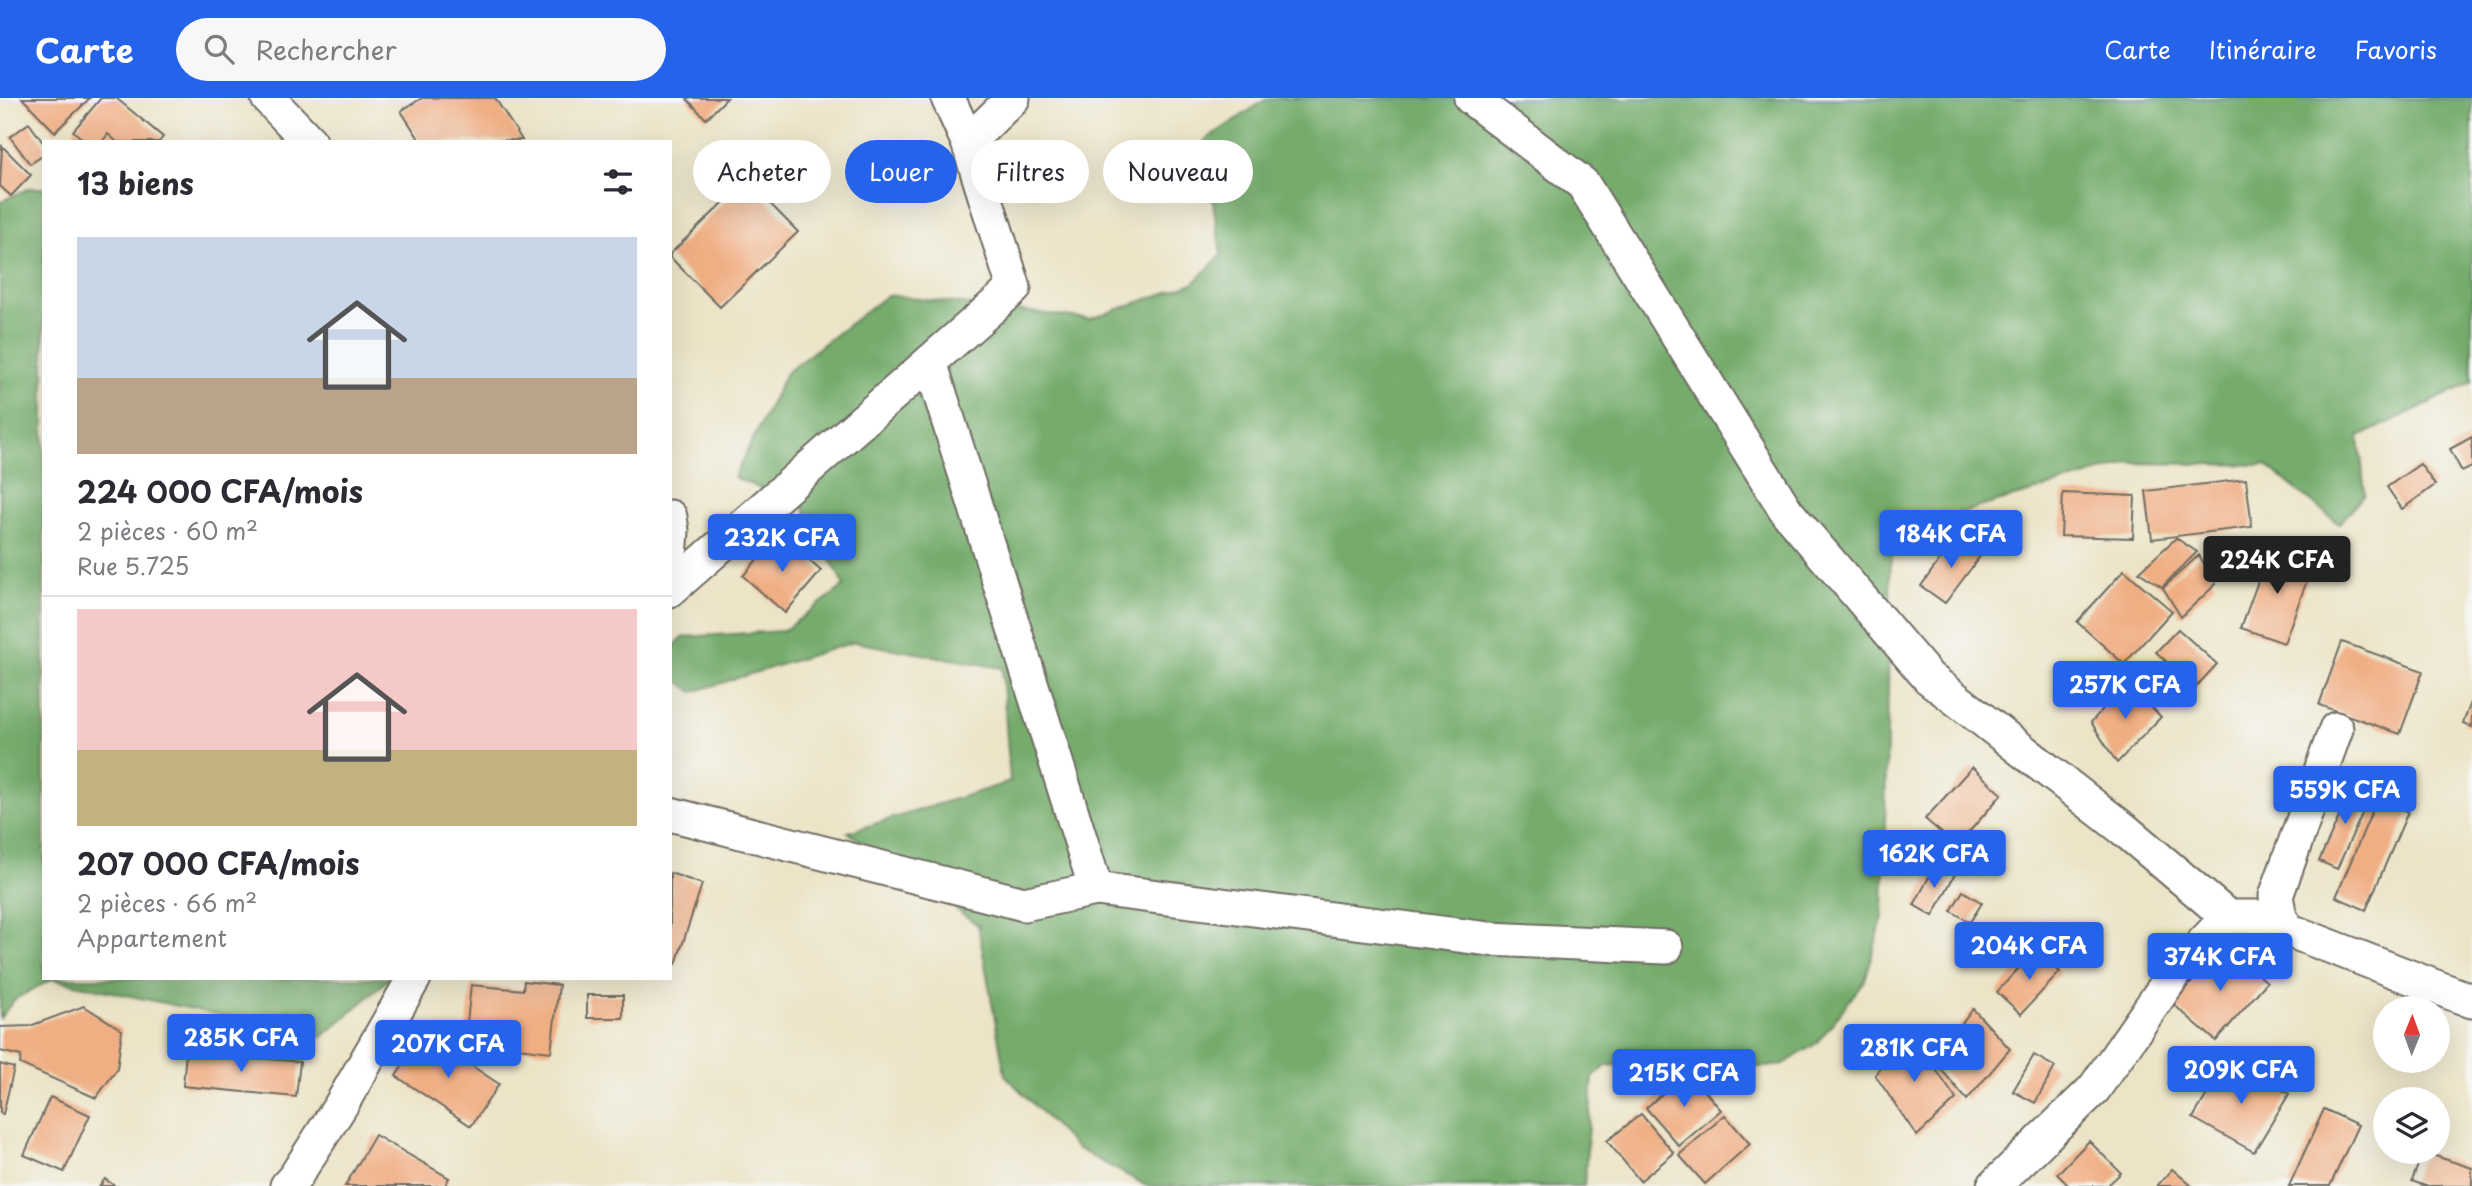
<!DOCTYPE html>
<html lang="fr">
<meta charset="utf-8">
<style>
body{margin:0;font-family:"Playpen Sans",sans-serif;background:#f7f7f7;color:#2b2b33;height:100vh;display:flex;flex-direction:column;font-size:26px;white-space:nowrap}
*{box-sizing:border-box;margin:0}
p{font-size:23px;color:#7c7c81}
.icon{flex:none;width:38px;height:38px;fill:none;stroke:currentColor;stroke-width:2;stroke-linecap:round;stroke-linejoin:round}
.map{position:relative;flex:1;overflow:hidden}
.details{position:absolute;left:42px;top:42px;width:630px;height:840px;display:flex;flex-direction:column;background:#fff;border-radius:0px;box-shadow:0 7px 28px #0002}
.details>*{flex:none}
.hud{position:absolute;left:693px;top:42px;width:665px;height:63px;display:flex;gap:14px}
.needle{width:46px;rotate:1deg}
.controls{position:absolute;left:2373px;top:898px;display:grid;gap:14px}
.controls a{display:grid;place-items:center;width:77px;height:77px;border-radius:50%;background:#fff;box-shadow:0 7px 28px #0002;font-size:35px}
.price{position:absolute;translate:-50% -60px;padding:0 16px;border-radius:7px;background:#2563eb;color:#fff;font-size:23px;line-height:46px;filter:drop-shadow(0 2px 4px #0008)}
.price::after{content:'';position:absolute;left:50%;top:42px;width:21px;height:16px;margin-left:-10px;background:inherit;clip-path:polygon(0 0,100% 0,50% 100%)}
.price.current{background:#222;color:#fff}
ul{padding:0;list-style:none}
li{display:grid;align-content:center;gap:14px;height:371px;padding:0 35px}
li+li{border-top:2px solid #e1e1e2}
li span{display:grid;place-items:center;height:217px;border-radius:0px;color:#555}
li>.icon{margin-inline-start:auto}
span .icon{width:126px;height:126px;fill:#fffc;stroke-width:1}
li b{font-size:30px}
h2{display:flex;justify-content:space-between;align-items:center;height:84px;padding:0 35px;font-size:30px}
.tag{padding:0 24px;border-radius:32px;background:#fff;box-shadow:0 7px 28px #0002;font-size:24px;line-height:63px}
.tag.current{background:#2563eb;color:#fff}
header{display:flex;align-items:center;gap:42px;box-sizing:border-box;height:98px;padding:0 35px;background:#2563eb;color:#fff}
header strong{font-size:33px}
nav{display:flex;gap:38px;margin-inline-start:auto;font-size:24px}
.search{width:490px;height:63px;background:#f7f7f7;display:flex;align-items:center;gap:18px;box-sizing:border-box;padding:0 24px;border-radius:38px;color:#7c7c81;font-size:26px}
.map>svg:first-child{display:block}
.forest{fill:#74ac6c;stroke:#506c4c;stroke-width:2}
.building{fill:#f0ae83}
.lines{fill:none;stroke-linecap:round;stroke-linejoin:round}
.minor-casing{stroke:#6f6c62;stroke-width:37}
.minor{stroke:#fff;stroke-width:33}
</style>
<header>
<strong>Carte</strong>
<div class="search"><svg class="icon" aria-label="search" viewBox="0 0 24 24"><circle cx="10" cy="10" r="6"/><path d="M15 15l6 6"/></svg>Rechercher</div>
<nav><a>Carte</a><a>Itinéraire</a><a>Favoris</a></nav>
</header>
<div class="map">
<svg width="2472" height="1088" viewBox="0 0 2472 1088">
<rect width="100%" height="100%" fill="#f6f6f2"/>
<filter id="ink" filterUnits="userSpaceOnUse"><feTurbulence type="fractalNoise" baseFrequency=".0143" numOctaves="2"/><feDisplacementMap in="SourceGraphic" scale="14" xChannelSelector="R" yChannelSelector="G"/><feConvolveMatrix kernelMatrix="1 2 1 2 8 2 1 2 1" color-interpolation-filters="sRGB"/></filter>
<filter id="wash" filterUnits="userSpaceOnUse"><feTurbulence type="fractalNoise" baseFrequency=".00686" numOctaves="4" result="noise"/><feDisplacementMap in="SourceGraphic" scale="28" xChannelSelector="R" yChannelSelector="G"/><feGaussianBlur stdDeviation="1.57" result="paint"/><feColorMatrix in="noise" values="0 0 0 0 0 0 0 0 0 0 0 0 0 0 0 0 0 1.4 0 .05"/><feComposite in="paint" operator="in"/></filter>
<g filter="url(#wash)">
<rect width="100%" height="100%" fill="#ece4c7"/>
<g class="forest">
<polygon points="1268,0 2472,0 2472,284 2359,339 2365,396 2339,426 2266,367 2131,365 1932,423 1891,453 1883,819 1865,882 1818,944 1784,966 1766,969 1607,967 1593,980 1584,1088 1147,1088 1076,1050 1005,977 978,827 848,734 1010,684 1002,570 854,544 693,594 670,577 670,552 683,539 783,533 844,488 804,410 734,379 786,275 887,197 1090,221 1194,185 1221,157 1204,43"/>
<polygon points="29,90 44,90 44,880 390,880 322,939 52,881 15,901 0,920 0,104"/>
</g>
<g id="blocks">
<g class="building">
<polygon points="22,0 90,0 55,34"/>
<polygon points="101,0 116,0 163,39 159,44 117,44 108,36 102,44 86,44 73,33"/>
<polygon points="422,0 495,0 522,42 421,44 401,13"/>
<polygon points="689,0 727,0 706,21 687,1"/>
<polygon points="29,25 44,46 44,57 30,66 10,39"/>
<polygon points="2,48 31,77 11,98 0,88"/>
<polygon points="747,82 798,134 720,209 670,159 670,156"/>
<polygon points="2472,339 2472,369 2462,374 2450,351"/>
<polygon points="2420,366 2435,387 2402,411 2387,389"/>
<polygon points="2246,381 2252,429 2152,441 2146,393"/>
<polygon points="2063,395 2135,398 2133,440 2061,438"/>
<polygon points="779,436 821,473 785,515 743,478"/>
<polygon points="1956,439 1981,457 1945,505 1921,488"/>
<polygon points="2176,440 2197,454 2162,489 2139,474"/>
<polygon points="2270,450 2313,466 2284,545 2241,530"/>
<polygon points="2199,457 2216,486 2181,519 2163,490"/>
<polygon points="2124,472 2172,513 2124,566 2077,524"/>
<polygon points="2178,531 2217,566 2195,590 2156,554"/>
<polygon points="2342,544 2423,573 2400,636 2319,607"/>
<polygon points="2128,584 2161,619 2117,665 2091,624"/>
<polygon points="2472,602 2472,629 2463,625"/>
<polygon points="1972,669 2002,696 1957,748 1925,721"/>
<polygon points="2354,686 2372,694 2337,771 2319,763"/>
<polygon points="2377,701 2408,714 2366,812 2336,799"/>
<polygon points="1936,766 1955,776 1933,818 1914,807"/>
<polygon points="670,775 702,786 676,866 670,864"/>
<polygon points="1963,793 1982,805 1970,824 1951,813"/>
<polygon points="2224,847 2267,884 2216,943 2173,906"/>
<polygon points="2036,851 2060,874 2021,916 1997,894"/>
<polygon points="524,883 559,887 551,954 465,944 471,887 523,892"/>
<rect x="587" y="897" width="36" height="23"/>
<polygon points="84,908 122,932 117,971 96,1000 20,966 21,958 0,953 0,929 30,928"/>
<polygon points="1973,911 2010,951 1967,1002 1934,963"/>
<polygon points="1907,929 1956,1001 1917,1038 1875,977"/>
<polygon points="424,936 499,986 471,1028 396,978"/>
<polygon points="186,953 300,964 296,999 183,988"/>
<polygon points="2034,957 2055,969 2035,1005 2013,993"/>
<polygon points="2228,961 2289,996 2254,1054 2193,1020"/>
<polygon points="0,966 14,970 3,1016 0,1015"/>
<polygon points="1688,973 1721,1012 1679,1048 1646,1010"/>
<polygon points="50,999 90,1017 64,1074 24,1057"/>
<polygon points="2324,1011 2358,1027 2330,1088 2289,1088"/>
<polygon points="1641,1016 1674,1055 1640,1083 1607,1043"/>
<polygon points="1725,1017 1750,1046 1705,1086 1679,1057"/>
<polygon points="375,1037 449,1080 445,1088 345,1088"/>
<polygon points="2089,1043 2121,1075 2107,1088 2069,1088 2057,1076"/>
<polygon points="2423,1054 2472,1070 2472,1088 2425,1088 2412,1083"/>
<polygon points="2172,1071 2192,1088 2157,1088"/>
<polygon points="105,1081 115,1088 100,1088"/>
</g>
</g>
</g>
<g filter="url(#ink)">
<use href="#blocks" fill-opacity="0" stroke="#6f6c62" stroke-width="2"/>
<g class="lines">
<g class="minor-casing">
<g id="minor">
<polyline points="268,0 310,44"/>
<polyline points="1471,0 1583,86 1787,414 1929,580 2126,733 2228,819"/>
<polyline points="968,44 1013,0"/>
<polyline points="930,264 1096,791"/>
<polyline points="670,419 672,433 670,459"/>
<polyline points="670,492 1014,190 968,44 948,0"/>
<polyline points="2336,631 2276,798 2280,819 2288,832 2472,903"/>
<polyline points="670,716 1024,806 1096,791 1489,841 1666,849"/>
<polyline points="287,1088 295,1079 341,1007 414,880"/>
<polyline points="1994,1088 2094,991 2176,873 2228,819 2280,819"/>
</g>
</g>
<use href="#minor" class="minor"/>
</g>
</g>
</svg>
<div class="controls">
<a><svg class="needle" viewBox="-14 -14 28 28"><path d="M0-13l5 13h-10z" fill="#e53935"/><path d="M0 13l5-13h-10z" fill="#7c7c81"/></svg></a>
<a><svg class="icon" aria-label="layers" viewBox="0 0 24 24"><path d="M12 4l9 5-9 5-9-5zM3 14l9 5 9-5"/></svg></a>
</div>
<b class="price" style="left:1951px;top:472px">184K CFA</b>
<b class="price" style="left:782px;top:476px">232K CFA</b>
<b class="price current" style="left:2277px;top:498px">224K CFA</b>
<b class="price" style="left:2125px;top:623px">257K CFA</b>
<b class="price" style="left:2345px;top:728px">559K CFA</b>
<b class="price" style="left:1934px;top:792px">162K CFA</b>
<b class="price" style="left:2029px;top:884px">204K CFA</b>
<b class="price" style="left:2220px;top:895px">374K CFA</b>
<b class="price" style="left:241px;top:976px">285K CFA</b>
<b class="price" style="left:448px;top:982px">207K CFA</b>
<b class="price" style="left:1914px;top:986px">281K CFA</b>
<b class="price" style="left:2241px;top:1008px">209K CFA</b>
<b class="price" style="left:1684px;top:1011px">215K CFA</b>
<div class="hud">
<a class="tag">Acheter</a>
<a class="tag current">Louer</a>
<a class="tag">Filtres</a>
<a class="tag">Nouveau</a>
</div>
<section class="details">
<h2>13 biens<svg class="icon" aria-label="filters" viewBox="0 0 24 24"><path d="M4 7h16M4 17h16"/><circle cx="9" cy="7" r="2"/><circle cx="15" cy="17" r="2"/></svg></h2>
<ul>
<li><span style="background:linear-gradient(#c9d6e8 65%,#b9a48a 0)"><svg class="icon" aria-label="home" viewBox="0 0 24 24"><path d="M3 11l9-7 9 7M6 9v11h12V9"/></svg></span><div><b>224 000 CFA/mois</b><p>2 pièces · 60 m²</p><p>Rue 5.725</p></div></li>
<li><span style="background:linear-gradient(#f6c9c9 65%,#c2b280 0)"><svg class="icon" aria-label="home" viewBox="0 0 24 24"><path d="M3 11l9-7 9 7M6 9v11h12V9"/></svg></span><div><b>207 000 CFA/mois</b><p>2 pièces · 66 m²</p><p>Appartement</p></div></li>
</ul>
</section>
</div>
